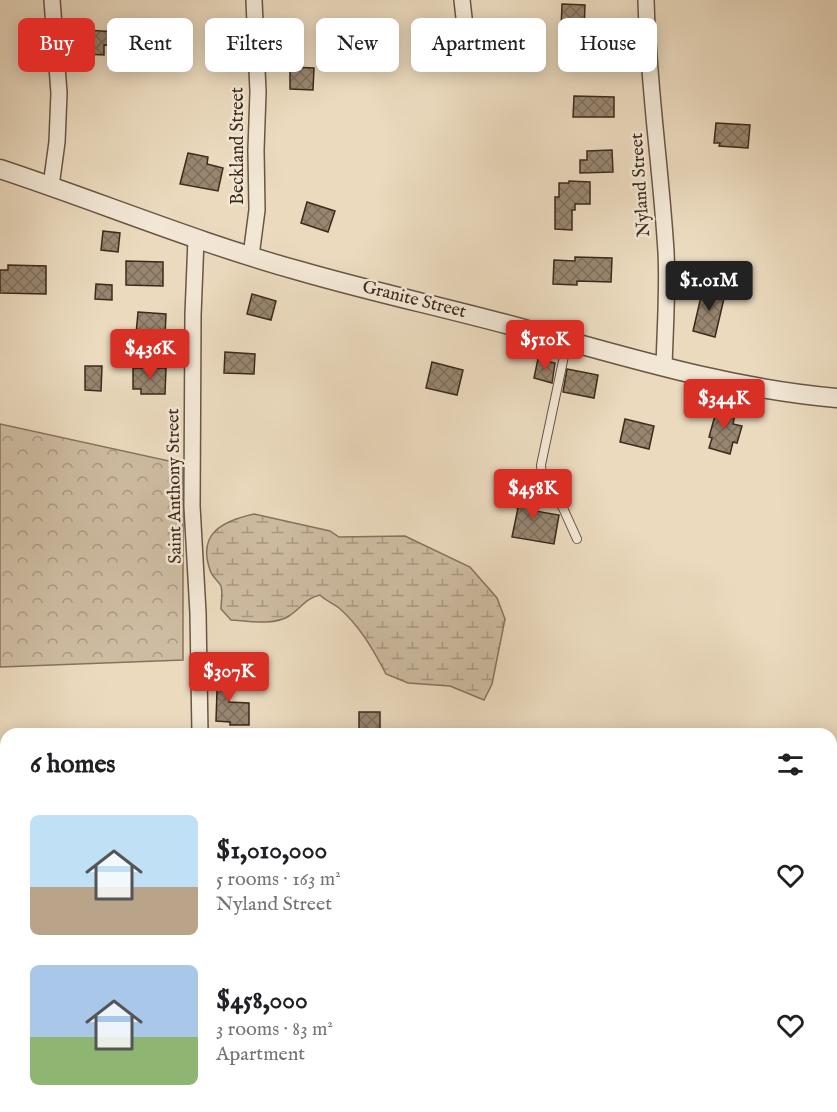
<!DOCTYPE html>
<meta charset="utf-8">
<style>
body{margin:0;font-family:"IM FELL English",serif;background:#f6f6f6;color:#202124;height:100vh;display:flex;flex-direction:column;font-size:22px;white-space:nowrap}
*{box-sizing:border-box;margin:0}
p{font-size:20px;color:#757577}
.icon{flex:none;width:33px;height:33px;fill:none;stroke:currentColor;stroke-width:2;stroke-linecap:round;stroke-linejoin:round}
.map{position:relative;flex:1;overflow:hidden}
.sheet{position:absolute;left:0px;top:728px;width:837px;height:386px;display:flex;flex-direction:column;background:#fff;border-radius:18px 18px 0 0;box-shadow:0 3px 15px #0003}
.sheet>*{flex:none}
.guide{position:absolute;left:18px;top:18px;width:801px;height:54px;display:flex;gap:12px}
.price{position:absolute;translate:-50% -51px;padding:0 14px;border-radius:6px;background:#d93025;color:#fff;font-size:20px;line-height:39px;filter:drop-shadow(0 2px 3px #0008)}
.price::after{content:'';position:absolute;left:50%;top:36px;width:18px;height:14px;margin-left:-9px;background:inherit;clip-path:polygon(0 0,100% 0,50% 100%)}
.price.selected{background:#222;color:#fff}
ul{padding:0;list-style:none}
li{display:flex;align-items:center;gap:18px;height:150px;padding:0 30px}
li span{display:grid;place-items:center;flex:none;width:168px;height:120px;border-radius:9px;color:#555}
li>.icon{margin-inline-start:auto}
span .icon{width:72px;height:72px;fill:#fffc;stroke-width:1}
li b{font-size:26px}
h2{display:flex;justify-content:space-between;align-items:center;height:72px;padding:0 30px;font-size:26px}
.tag{padding:0 21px;border-radius:9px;background:#fff;box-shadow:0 3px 15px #0003;font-size:21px;line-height:54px}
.tag.selected{background:#d93025;color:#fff}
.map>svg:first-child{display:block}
.wetland{fill:url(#wetland-marsh);stroke:#86735e;stroke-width:1.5}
.park{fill:url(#park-crowns);stroke:#86735e;stroke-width:1.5}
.building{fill:url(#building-cross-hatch);stroke:#3e2a1b;stroke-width:1.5}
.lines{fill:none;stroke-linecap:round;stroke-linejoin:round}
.service-casing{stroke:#695644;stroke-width:10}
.minor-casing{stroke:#695644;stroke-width:18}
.tertiary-casing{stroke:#695644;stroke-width:21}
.service{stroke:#f2e7d5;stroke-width:8}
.minor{stroke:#f2e7d5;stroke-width:15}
.tertiary{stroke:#f2e7d5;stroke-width:18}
.labels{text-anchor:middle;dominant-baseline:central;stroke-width:5;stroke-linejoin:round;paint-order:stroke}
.street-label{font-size:18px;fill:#3e2a1b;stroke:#f2e7d5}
</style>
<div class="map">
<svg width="837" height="1112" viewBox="0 0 837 1112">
<defs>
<pattern id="wetland-marsh" width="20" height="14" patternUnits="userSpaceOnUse" patternTransform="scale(1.5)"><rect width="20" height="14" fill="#cebca2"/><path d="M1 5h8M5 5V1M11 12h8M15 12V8" fill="none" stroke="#a99983"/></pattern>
<pattern id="park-crowns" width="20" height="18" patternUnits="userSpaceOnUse" patternTransform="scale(1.5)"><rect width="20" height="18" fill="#cebca2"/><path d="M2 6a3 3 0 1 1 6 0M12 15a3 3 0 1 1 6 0" fill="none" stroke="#a99983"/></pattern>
<pattern id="building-cross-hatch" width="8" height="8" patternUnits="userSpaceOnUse" patternTransform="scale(1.5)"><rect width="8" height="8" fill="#988670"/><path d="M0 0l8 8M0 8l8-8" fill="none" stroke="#7d6e5b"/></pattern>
</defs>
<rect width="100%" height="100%" fill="#ebdabe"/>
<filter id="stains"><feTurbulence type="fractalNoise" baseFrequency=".00333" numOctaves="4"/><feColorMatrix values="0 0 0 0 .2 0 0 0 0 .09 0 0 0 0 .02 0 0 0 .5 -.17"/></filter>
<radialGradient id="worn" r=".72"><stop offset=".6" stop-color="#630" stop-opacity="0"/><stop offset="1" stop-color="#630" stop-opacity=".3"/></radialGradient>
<path class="wetland" d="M 254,514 L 330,531 L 339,537 L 405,536 L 470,567 L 497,598 L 505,619 L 492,684 L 484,700 L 450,686 L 408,683 L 386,674 C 374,651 360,626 339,608 C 333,603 326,601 320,595 C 306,598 300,609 289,616 C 274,626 248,621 231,620 L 221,609 C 221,603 223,592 221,586 C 218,580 212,577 210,570 C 197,533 223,521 254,514 Z"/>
<polygon class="park" points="0,424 183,464 183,660 0,667"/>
<g class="building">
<polygon points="562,4 585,5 584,32 561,30"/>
<polygon points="86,30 131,33 130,46 104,45 104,55 85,54"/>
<polygon points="290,67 314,68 313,90 290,89"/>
<polygon points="574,96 614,97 614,117 573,117"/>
<polygon points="716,123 750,125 748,148 719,146 720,143 714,143"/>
<polygon points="612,150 613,172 580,173 580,160 587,160 587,151"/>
<polygon points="188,153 208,157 207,164 223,168 218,191 180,184"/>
<polygon points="569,181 590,182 590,204 575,204 575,210 572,210 572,230 555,229 555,197 559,197 559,183 569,183"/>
<polygon points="307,202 335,211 328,232 301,223"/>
<polygon points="103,231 120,233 118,252 101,250"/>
<polygon points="575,257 612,258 611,282 577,281 577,285 553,284 554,260 575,261"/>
<polygon points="126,261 163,262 163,286 126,285"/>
<polygon points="680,263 697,264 697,277 680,276"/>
<polygon points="8,265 46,266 46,294 0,293 0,270 8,270"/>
<polygon points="96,284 112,285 112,300 95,299"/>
<polygon points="703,288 725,294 715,337 693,331"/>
<polygon points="252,294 276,301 271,320 247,314"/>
<polygon points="138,312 166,314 165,336 136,334"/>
<polygon points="225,352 255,354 254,374 224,373"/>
<polygon points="538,359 555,363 552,383 534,378"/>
<polygon points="432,362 463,370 457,395 426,388"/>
<polygon points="85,366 102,366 101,391 85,390"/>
<polygon points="133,368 166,368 165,394 141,394 141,389 133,389"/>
<polygon points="567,369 598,375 594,398 563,392"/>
<polygon points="718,405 736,410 733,424 742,426 737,443 733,442 730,454 709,448 712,438 709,437"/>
<polygon points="625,419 654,426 649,449 620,442"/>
<polygon points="517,490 538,494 535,511 559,515 554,544 512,537 518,508 514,507"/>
<polygon points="214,673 231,674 229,702 249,703 249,725 230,725 230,722 216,721 217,690 212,690"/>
<rect x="359" y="712" width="21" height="18"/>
</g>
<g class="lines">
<g class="service-casing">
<polyline id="service" points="567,342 541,465 542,476 563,508 577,539"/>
</g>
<g class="minor-casing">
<g id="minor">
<polyline points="462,0 469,62"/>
<path d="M 646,0 C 648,84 661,168 666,252 C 668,290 665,329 664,367"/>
<polyline points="51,186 57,142 59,93 52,0"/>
<polyline points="196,239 193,315 192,506 198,613 200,734"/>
<polyline points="251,256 257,210 256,150 258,92 254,0"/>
<polyline points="0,843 6,842"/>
<polyline points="207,1107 207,1112"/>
<polyline points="397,1107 397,1112"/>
</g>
</g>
<g class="tertiary-casing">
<path id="tertiary" d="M 0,169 C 100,202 198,243 300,271 C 376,293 452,309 528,330 C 630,358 731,389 837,398"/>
</g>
<use href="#service" class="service"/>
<use href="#minor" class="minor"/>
<use href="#tertiary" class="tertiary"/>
</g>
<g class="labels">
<g class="street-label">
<text transform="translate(238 146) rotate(-90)">Beckland Street</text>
<text transform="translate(641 185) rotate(-94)">Nyland Street</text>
<text transform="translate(414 300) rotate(14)">Granite Street</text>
<text transform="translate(175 486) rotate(-91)">Saint Anthony Street</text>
</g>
</g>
<rect width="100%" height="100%" filter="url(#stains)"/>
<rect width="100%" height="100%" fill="url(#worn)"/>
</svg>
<b class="price selected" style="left:709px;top:312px">$1.01M</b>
<b class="price" style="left:545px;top:371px">$510K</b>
<b class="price" style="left:150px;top:380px">$436K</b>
<b class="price" style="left:724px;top:430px">$344K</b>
<b class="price" style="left:533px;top:520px">$458K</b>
<b class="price" style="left:229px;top:703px">$307K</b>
<div class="guide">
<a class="tag selected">Buy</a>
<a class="tag">Rent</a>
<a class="tag">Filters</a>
<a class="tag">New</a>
<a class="tag">Apartment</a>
<a class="tag">House</a>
</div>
<section class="sheet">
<h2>6 homes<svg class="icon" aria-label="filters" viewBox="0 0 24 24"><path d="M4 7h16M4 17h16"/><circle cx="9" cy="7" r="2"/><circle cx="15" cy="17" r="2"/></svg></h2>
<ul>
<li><span style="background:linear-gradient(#bfe0f5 60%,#b9a48a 0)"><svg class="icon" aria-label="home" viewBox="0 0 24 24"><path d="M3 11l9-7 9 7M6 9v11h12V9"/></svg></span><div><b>$1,010,000</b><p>5 rooms · 163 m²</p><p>Nyland Street</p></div><svg class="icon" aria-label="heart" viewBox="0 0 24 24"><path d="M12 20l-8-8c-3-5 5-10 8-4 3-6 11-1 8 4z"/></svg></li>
<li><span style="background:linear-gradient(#a9c7e8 60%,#8fb573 0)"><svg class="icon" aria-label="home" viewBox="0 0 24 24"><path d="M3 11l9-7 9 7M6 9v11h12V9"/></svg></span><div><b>$458,000</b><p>3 rooms · 83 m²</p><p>Apartment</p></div><svg class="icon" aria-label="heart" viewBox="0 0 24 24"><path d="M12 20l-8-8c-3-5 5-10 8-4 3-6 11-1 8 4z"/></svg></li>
</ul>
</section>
</div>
